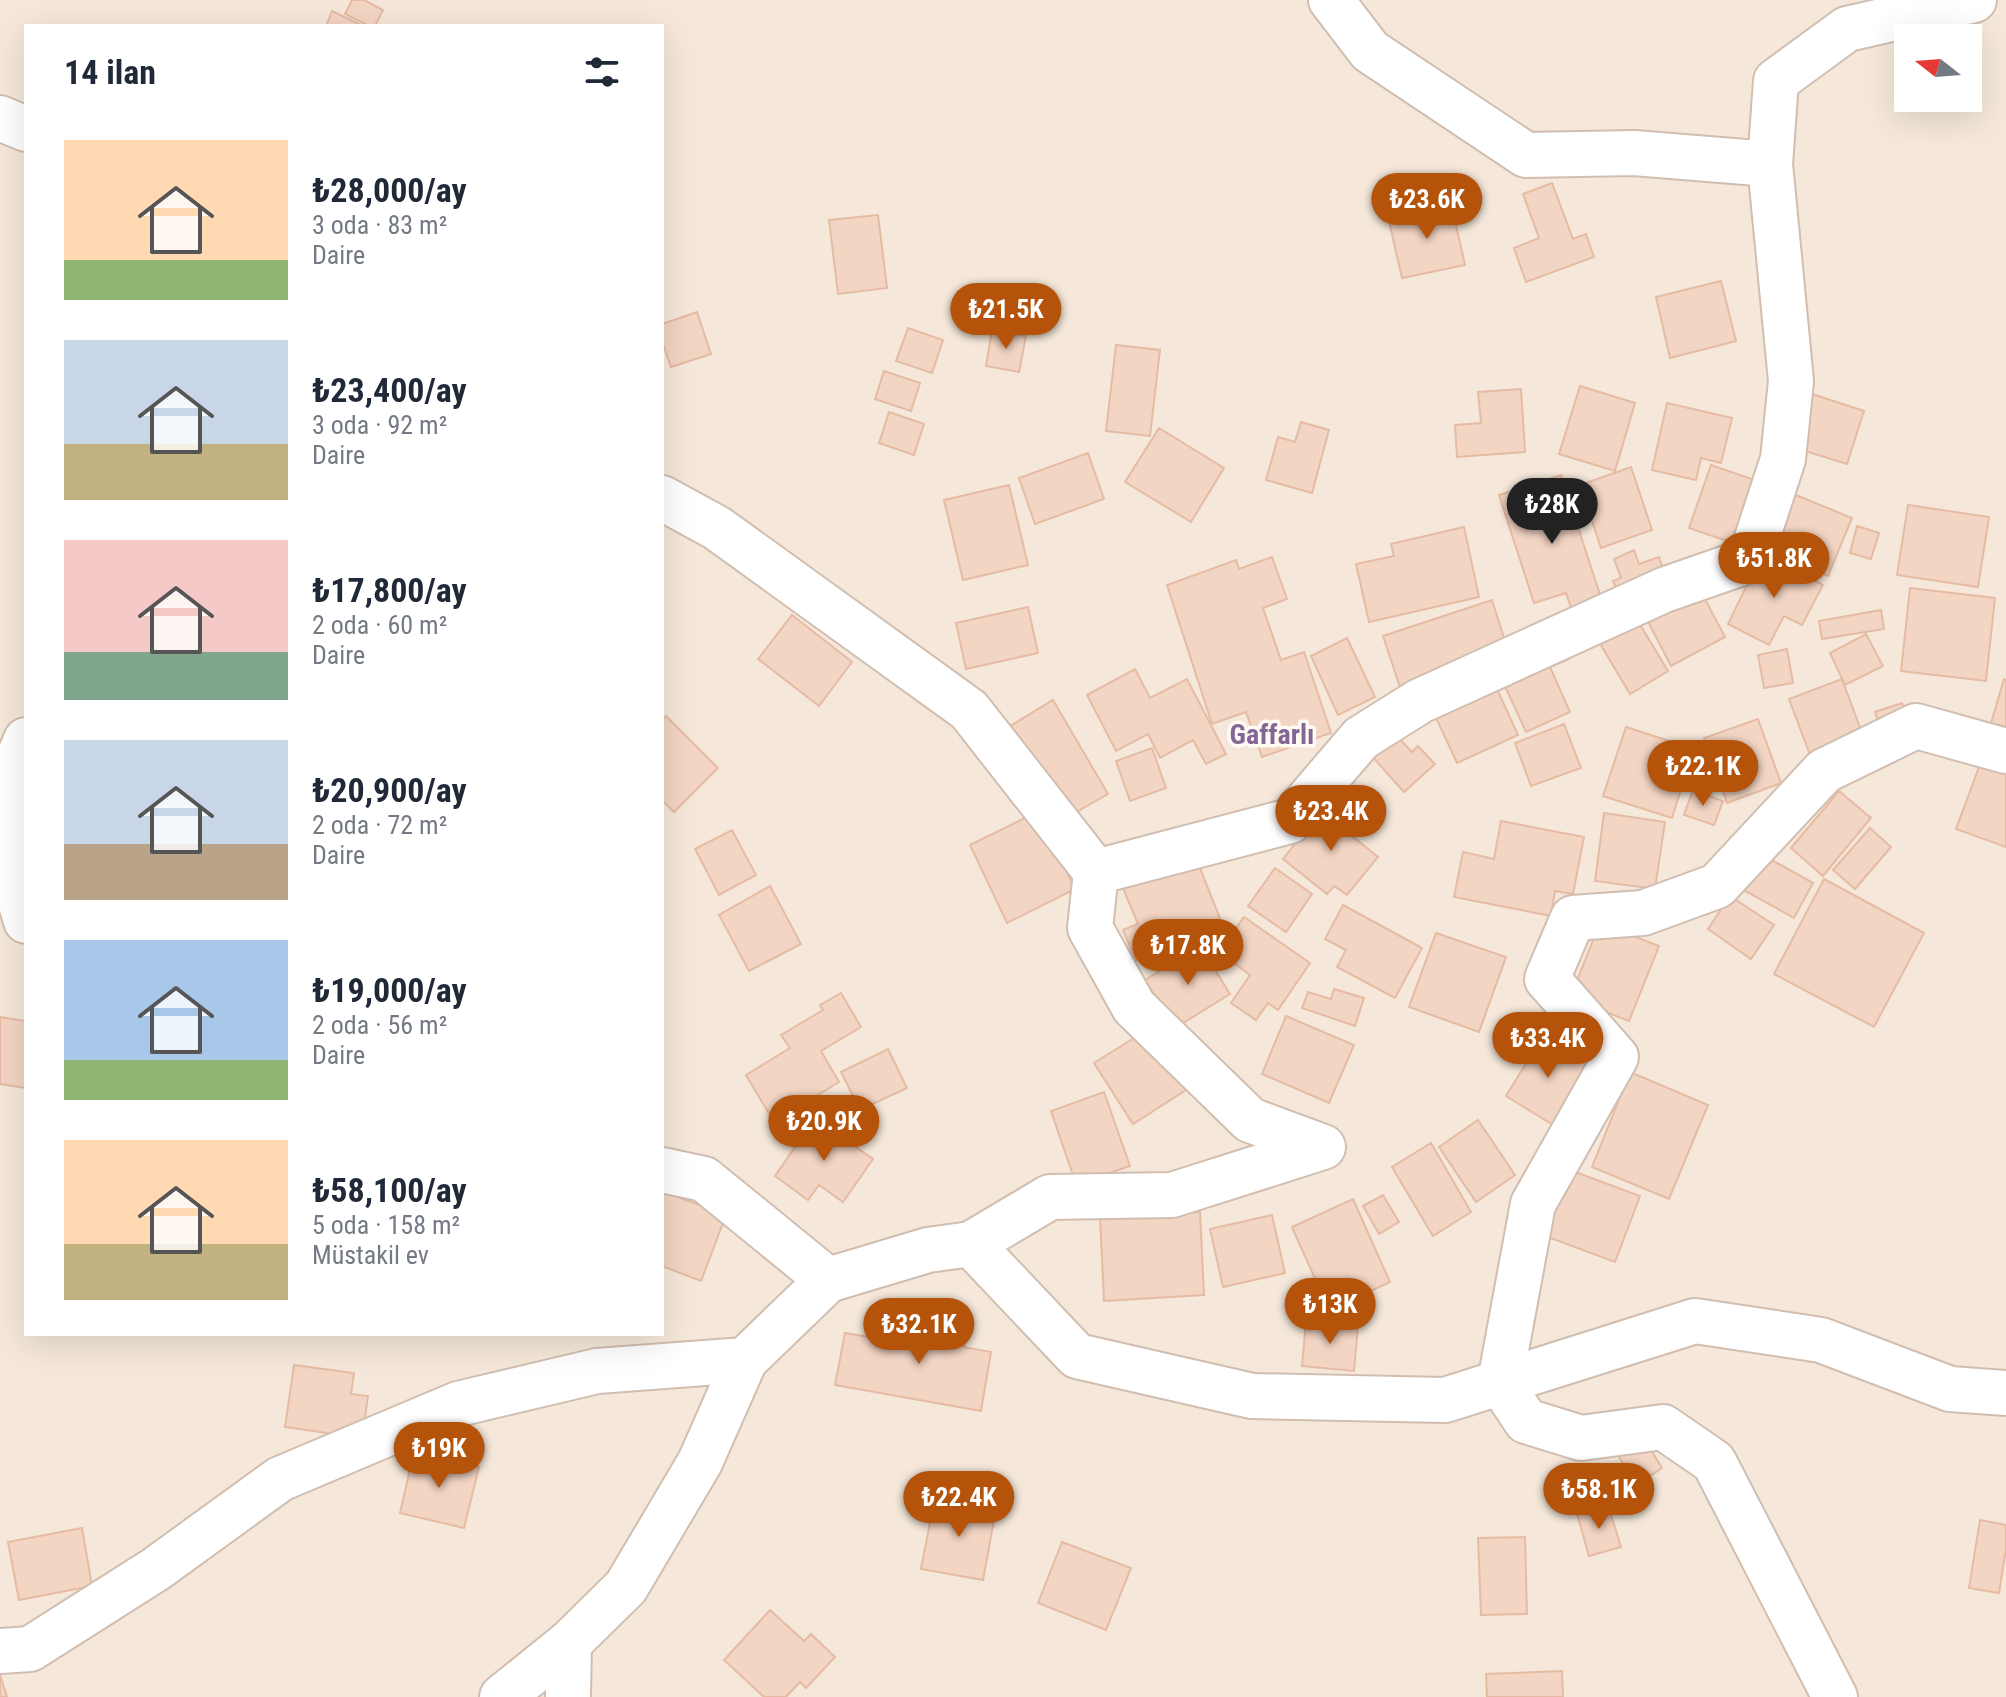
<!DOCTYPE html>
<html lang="tr">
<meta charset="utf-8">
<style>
body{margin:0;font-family:"Roboto Condensed",sans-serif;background:#f6f6f7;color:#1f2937;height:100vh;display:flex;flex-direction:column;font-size:30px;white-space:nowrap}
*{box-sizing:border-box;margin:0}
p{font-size:26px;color:#747a83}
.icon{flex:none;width:44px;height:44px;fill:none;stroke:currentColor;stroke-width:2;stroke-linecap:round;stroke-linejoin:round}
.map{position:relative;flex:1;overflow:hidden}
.sheet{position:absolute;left:24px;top:24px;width:640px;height:1312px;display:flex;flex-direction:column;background:#fff;border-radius:0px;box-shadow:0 8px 32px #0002}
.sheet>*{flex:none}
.needle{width:52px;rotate:287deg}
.buttons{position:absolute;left:1894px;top:24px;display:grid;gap:16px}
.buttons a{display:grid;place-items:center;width:88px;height:88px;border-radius:0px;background:#fff;box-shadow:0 8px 32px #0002;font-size:40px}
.price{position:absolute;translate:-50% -68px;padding:0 18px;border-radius:28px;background:#b45309;color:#fff;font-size:26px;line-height:52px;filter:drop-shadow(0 2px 4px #0008)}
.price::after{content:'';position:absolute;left:50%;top:48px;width:24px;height:18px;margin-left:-12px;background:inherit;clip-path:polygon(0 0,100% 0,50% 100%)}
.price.selected{background:#222;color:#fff}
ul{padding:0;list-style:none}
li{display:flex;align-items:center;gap:24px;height:200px;padding:0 40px}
li span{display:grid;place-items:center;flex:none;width:224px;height:160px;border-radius:0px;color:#555}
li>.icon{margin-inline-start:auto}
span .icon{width:96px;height:96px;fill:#fffc;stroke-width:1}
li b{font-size:34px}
h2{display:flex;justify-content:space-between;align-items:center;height:96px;padding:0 40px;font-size:34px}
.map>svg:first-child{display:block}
.residential{fill:#f5e8da;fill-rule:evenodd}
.building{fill:#f3d5c3;stroke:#e6bba3;stroke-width:2}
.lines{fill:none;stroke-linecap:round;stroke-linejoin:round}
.minor-casing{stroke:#d1beb0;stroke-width:48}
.minor{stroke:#fff;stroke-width:44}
.labels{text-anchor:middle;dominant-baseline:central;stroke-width:7;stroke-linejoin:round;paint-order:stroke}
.quarter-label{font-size:28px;font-weight:bold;fill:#846695;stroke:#fffaf3}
</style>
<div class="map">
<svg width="2006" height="1697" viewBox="0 0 2006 1697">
<rect width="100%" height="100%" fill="#fdf6ec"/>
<path class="residential" d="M 0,0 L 2006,0 L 2006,1697 L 0,1697 ZM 26,26 L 662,26 L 662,1334 L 26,1334 ZM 1908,38 L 1968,38 L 1968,98 L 1908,98 Z"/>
<g class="building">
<polygon points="352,0 364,0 383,10 375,26 369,26 345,14"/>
<polygon points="332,11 363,26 326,26"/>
<polygon points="1552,183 1573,239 1586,234 1594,257 1526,282 1514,248 1539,238 1523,194"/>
<polygon points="1451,203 1465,265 1402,278 1388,217"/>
<polygon points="878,215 887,288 838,294 829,220"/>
<polygon points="1721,281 1736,341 1670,358 1656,297"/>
<polygon points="697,312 711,354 671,367 662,341 662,324"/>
<polygon points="908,328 943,340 932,373 896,361"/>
<polygon points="992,330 1026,336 1019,372 986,366"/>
<polygon points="1116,345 1160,350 1150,436 1106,431"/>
<polygon points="884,371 920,383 911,411 875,399"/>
<polygon points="1580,386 1635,403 1615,471 1559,454"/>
<polygon points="1521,389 1525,452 1457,457 1455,425 1481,423 1478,392"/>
<polygon points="1806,392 1864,411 1847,464 1789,446"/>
<polygon points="1667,403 1732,418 1721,463 1701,458 1696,480 1652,470"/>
<polygon points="889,412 924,424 914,455 879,443"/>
<polygon points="1301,422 1329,430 1312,493 1266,480 1278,437 1295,442"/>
<polygon points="1159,428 1224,468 1191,522 1125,482"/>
<polygon points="1088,453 1104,499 1035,524 1019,478"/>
<polygon points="1711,465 1769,485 1747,548 1689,528"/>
<polygon points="1631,467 1652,530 1601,548 1580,485"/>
<polygon points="1561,475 1605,610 1575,619 1566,593 1534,603 1499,495"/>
<polygon points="1009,485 1028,565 963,580 944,500"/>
<polygon points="1791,493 1852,518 1828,576 1767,550"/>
<polygon points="1908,505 1989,517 1978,587 1897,575"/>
<polygon points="1857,526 1879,533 1871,559 1850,553"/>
<polygon points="1464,527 1479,597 1369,622 1356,564 1394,556 1391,544"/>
<polygon points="1634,550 1639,564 1659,557 1668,583 1621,601 1613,581 1621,578 1614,559"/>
<polygon points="1762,554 1823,585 1802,625 1784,616 1769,645 1728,624"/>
<polygon points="1272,557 1287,599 1263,608 1281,660 1304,652 1331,733 1262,757 1246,712 1212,724 1167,585 1236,560 1239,569"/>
<polygon points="1696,582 1725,637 1671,666 1642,610"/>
<polygon points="1910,588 1995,598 1986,681 1901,671"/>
<polygon points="1492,600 1509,654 1401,690 1383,636"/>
<polygon points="1028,607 1038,653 966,669 956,623"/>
<polygon points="1630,608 1668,671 1630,694 1592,630"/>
<polygon points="1881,610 1884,629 1822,639 1819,621"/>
<polygon points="792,615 852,662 819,706 758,659"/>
<polygon points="1866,634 1883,666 1845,685 1830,653"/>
<polygon points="1347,638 1375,697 1338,715 1311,656"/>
<polygon points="1562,642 1569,659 1550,667 1570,712 1526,732 1498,671"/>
<polygon points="1787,649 1793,683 1764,688 1758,655"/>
<polygon points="1135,669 1150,698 1187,679 1226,754 1206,764 1193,740 1160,758 1148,734 1116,751 1087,695"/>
<polygon points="1492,678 1518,735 1457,763 1431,707"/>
<polygon points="1842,679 1865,741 1812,760 1789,699"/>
<polygon points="2004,679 2006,680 2006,735 1989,730"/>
<polygon points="1053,700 1108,794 1061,821 1007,728"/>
<polygon points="1902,703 1910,725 1882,734 1875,712"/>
<polygon points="666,716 718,768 674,812 662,800 662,721"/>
<polygon points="1758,719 1781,783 1727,803 1704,738"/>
<polygon points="1564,724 1581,768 1531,786 1515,743"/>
<polygon points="1626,727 1694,749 1672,818 1603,796"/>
<polygon points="1394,733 1412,752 1418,746 1435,764 1404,792 1370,754"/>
<polygon points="1152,748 1166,788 1130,801 1116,761"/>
<polygon points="1982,759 2006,768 2006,847 1956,829"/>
<polygon points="1693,790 1723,801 1714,825 1684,815"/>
<polygon points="1839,791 1871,818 1823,876 1791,848"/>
<polygon points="1329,801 1350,817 1342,828 1378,857 1347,895 1334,886 1327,894 1283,859"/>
<polygon points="1037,812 1075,889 1007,923 970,845"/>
<polygon points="1604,813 1665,822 1655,889 1595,881"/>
<polygon points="1501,821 1584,837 1573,894 1555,891 1551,916 1454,897 1463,852 1494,859"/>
<polygon points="1870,828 1891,847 1855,889 1833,870"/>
<polygon points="732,830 756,875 719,895 695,849"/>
<polygon points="1761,854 1813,883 1794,918 1742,889"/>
<polygon points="1196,858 1223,926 1136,961 1123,930 1138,924 1123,888"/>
<polygon points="1275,868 1312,894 1286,932 1248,906"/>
<polygon points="1824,879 1924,933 1874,1027 1774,974"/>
<polygon points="770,886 801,944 749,971 719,915"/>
<polygon points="1730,896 1774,925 1751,959 1708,929"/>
<polygon points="1343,905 1422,948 1395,998 1337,967 1346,950 1325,939"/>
<polygon points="1244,917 1310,963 1278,1010 1268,1003 1256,1020 1231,1003 1250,975 1219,952"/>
<polygon points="1600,923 1659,946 1629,1021 1570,998"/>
<polygon points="1436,933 1506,957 1479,1032 1409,1007"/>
<polygon points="1200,946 1230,994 1175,1028 1145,980"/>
<polygon points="1334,989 1364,998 1355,1026 1302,1008 1308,992 1331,999"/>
<polygon points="841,993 861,1027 821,1051 839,1082 774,1122 746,1075 790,1048 781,1035 823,1010 820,1005"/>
<polygon points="1286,1016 1354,1045 1329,1103 1262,1074"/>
<polygon points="0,1017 26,1021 26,1088 0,1084"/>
<polygon points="1147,1030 1186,1090 1133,1124 1094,1063"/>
<polygon points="1544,1034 1591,1064 1553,1125 1506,1096"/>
<polygon points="888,1049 907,1088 860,1110 841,1072"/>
<polygon points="1630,1072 1708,1105 1669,1199 1592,1167"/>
<polygon points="1104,1092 1130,1166 1076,1184 1051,1111"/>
<polygon points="815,1118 873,1159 843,1202 819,1185 808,1200 775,1176"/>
<polygon points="1478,1120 1515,1175 1476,1202 1439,1147"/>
<polygon points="1431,1143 1471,1212 1433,1236 1392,1167"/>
<polygon points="1570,1170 1640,1196 1615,1262 1545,1236"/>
<polygon points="662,1191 726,1215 701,1281 662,1266"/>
<polygon points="1383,1195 1399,1222 1379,1234 1363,1206"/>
<polygon points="1353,1199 1390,1282 1356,1298 1347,1278 1320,1290 1292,1227"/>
<polygon points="1200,1212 1204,1295 1104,1301 1100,1218"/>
<polygon points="1272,1215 1285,1273 1223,1287 1210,1229"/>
<polygon points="928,1314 969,1321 964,1347 991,1352 981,1411 835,1385 845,1333 923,1346"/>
<polygon points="1306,1321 1358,1326 1354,1371 1302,1366"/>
<polygon points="294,1365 354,1373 351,1394 368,1396 362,1438 285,1427"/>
<polygon points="1645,1440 1662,1468 1636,1485 1619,1457"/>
<polygon points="414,1452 479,1467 464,1528 400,1513"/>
<polygon points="935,1497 996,1509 983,1580 921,1569"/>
<polygon points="1608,1505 1621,1547 1589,1556 1577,1514"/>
<polygon points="1980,1520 2006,1525 2006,1549 1999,1593 1969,1588"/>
<polygon points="82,1528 92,1586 19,1600 8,1542"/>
<polygon points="1525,1537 1527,1614 1481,1615 1478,1538"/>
<polygon points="1062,1542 1131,1568 1106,1630 1038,1603"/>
<polygon points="770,1610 804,1641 811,1634 835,1657 806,1688 800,1682 786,1697 764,1697 724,1660"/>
<polygon points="1562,1671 1563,1697 1487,1697 1486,1674"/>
<polygon points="0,1675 7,1697 0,1697"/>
</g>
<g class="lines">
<g class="minor-casing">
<g id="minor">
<polyline points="1331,0 1370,51 1526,155 1634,153 1770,164"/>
<polyline points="1974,0 1847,29 1776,81 1770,164 1791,381 1783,459 1750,560 1664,590 1420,701 1361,738 1290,821 1096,872 1090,928 1134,1007 1250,1120 1323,1147 1172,1195 1050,1197 971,1244 1077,1356 1252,1396 1445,1400 1695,1321 1821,1340 1950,1389 2006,1393"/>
<polyline points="0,118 26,129"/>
<polyline points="662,498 717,528 969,710 1096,872"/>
<polyline points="26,740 20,754 11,870 26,921"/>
<polyline points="662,1170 704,1179 828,1280"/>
<polyline points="0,1651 30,1649 156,1569 280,1479 458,1404 597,1371 745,1360 828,1280 928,1250 971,1244"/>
<polyline points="502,1697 569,1643 626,1587 700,1462 745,1360"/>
<polyline points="568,1697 569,1643"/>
<polyline points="1835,1697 1714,1462 1663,1427 1581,1438 1526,1421 1500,1382 1533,1204 1616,1057 1547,979 1573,918 1643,913 1717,886 1824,771 1916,726 2006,751"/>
</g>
</g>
<use href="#minor" class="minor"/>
</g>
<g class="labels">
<g class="quarter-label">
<text x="1272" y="734">Gaffarlı</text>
</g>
</g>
</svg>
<div class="buttons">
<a><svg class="needle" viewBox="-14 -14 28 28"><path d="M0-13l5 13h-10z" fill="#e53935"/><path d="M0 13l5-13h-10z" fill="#747a83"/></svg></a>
</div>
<b class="price" style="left:1427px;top:241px">₺23.6K</b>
<b class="price" style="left:1006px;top:351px">₺21.5K</b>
<b class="price selected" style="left:1552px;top:546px">₺28K</b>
<b class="price" style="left:1774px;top:600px">₺51.8K</b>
<b class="price" style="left:1703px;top:808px">₺22.1K</b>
<b class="price" style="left:1331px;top:853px">₺23.4K</b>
<b class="price" style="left:1188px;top:987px">₺17.8K</b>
<b class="price" style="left:1548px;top:1080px">₺33.4K</b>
<b class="price" style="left:824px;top:1163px">₺20.9K</b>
<b class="price" style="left:1330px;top:1346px">₺13K</b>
<b class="price" style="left:919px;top:1366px">₺32.1K</b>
<b class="price" style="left:439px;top:1490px">₺19K</b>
<b class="price" style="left:1599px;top:1531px">₺58.1K</b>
<b class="price" style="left:959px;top:1539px">₺22.4K</b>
<section class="sheet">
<h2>14 ilan<svg class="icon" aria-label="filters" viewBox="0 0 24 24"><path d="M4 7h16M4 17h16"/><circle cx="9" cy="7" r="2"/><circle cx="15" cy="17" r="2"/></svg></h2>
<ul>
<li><span style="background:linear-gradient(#ffd9b3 75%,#8fb573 0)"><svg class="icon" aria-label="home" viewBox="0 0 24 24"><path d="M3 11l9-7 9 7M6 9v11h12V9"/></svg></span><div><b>₺28,000/ay</b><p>3 oda · 83 m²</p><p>Daire</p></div></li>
<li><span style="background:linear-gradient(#c9d6e8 65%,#c2b280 0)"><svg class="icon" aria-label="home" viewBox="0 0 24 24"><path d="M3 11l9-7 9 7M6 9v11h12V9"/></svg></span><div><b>₺23,400/ay</b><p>3 oda · 92 m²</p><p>Daire</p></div></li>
<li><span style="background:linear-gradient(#f6c9c9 70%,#7fa58c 0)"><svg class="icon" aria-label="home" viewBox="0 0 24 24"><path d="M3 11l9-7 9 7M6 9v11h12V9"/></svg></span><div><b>₺17,800/ay</b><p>2 oda · 60 m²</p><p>Daire</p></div></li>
<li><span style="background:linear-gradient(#c9d6e8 65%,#b9a48a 0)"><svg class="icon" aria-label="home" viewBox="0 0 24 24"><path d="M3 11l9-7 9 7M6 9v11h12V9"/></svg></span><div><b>₺20,900/ay</b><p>2 oda · 72 m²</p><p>Daire</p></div></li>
<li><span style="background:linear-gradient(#a9c7e8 75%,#8fb573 0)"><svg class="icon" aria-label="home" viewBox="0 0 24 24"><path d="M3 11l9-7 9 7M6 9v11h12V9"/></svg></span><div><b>₺19,000/ay</b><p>2 oda · 56 m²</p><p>Daire</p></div></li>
<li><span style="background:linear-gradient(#ffd9b3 65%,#c2b280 0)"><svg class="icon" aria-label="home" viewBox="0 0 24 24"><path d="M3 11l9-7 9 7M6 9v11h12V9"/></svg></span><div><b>₺58,100/ay</b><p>5 oda · 158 m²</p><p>Müstakil ev</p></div></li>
</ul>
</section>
</div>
